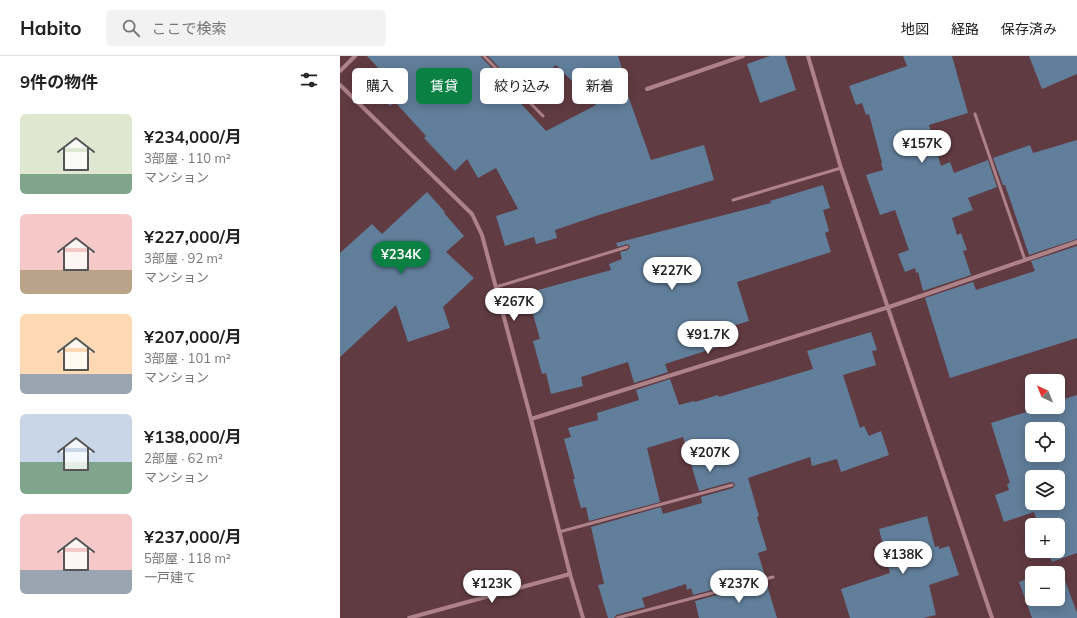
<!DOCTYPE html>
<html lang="ja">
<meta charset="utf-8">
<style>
body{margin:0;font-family:Mulish,"Noto Sans JP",sans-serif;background:#f2f2f2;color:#222;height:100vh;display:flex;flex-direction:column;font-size:15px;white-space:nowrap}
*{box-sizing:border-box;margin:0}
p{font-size:13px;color:#767676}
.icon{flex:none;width:22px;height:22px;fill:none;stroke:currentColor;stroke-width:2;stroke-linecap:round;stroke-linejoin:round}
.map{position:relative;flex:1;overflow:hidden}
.side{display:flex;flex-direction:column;background:#fff;width:340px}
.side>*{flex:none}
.guide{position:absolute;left:12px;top:12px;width:380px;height:36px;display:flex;gap:8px}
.needle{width:26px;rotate:317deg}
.buttons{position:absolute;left:685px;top:318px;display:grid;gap:8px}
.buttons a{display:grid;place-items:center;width:40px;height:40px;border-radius:6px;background:#fff;box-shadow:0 2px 10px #0003;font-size:20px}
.price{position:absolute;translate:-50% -34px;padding:0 9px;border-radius:14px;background:#fff;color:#222;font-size:13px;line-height:26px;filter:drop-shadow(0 1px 2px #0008)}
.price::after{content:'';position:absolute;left:50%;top:24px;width:12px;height:9px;margin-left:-6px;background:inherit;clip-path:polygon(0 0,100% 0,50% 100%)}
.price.selected{background:#0b8043;color:#fff}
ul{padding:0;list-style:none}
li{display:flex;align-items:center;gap:12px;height:100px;padding:0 20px}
li span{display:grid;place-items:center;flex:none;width:112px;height:80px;border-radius:6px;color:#555}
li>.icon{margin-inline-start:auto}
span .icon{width:48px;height:48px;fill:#fffc;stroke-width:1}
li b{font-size:17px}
h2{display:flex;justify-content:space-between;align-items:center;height:48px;padding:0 20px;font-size:17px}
.tag{padding:0 14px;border-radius:6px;background:#fff;box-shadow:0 2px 10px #0003;font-size:14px;line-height:36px}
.tag.selected{background:#0b8043;color:#fff}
header{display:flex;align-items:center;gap:24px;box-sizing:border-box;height:56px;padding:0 20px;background:#fff;border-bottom:1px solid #e0e0e0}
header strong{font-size:19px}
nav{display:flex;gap:22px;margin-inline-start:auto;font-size:14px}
.search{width:280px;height:36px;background:#f2f2f2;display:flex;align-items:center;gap:10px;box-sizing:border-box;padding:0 14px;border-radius:6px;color:#767676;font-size:15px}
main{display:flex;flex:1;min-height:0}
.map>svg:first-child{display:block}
.building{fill:#617e9a;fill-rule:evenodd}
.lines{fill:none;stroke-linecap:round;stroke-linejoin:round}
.service{stroke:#ae8289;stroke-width:3}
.minor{stroke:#ae8289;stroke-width:4}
</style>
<header>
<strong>Habito</strong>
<div class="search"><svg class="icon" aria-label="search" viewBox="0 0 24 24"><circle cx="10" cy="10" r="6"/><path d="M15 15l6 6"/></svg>ここで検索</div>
<nav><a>地図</a><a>経路</a><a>保存済み</a></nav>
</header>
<main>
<section class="side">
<h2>9件の物件<svg class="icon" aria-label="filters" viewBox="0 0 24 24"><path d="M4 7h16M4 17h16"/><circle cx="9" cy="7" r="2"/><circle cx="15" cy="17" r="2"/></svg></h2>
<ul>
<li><span style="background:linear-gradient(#dfe7d0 75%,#7fa58c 0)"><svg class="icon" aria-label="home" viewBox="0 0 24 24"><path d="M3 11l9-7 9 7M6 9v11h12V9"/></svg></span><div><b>¥234,000/月</b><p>3部屋 · 110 m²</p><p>マンション</p></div></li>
<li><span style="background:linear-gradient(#f6c9c9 70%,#b9a48a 0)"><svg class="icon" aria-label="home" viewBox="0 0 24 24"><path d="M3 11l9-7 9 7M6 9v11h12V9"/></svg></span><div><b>¥227,000/月</b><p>3部屋 · 92 m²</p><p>マンション</p></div></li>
<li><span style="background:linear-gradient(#ffd9b3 75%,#9aa5b1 0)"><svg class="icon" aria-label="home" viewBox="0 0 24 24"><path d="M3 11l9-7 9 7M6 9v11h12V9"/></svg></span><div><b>¥207,000/月</b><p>3部屋 · 101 m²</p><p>マンション</p></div></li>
<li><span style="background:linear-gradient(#c9d6e8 60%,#7fa58c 0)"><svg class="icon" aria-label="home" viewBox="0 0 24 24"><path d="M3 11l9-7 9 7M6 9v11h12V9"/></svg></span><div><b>¥138,000/月</b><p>2部屋 · 62 m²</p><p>マンション</p></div></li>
<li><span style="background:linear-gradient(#f6c9c9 70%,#9aa5b1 0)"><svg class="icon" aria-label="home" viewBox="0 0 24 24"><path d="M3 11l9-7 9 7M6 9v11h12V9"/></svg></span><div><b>¥237,000/月</b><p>5部屋 · 118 m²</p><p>一戸建て</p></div></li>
</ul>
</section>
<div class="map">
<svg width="737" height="562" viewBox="0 0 737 562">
<rect width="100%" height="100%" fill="#613b42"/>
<g class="building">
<polygon points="27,0 141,0 142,2 178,38 175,41 206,75 256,49 216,9 182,35 148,0 278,0 284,19 281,20 311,104 364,89 374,124 259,159 215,174 217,182 196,188 194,181 165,190 156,160 178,153 156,112 138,122 127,103 115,115 84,82 86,80 55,46 50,50 28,27 41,15"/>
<polygon points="430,0 445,0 456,34 420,47 407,8"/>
<polygon points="563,0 612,0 628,57 589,69 601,110 610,106 614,117 648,104 657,131 628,142 633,154 612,162 617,179 621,177 627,194 623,195 631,219 583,235 578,216 576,217 575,212 565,216 558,198 569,194 555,154 540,159 526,119 543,114 541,107 542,107 529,58 526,59 522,47 516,49 509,30 567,10"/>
<polygon points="689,0 737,0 737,18 702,33"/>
<polygon points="737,84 737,183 689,199 665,129 663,129 653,102 690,89 693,97"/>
<polygon points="483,129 490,152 483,154 489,175 485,177 491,196 397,226 409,265 386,272 390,287 325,308 328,316 294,327 288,306 241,321 243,330 211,338 206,317 202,318 193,285 200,283 187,237 271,214 269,208 282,203 280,196 288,194 290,191 289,189 287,188 278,191 276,187 431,147 430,145"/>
<polygon points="87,136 105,156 104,157 124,180 106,196 134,222 103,251 110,272 68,286 56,249 0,301 0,197 32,168 42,178"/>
<polygon points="737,190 737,282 610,322 585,242 633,226 636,234 695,215 691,205"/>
<polygon points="531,276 537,294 532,295 536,309 503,319 520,372 524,370 529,380 541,375 549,399 501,416 497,403 472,410 470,401 408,422 419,460 417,461 427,494 418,497 425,520 353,539 351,532 347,534 346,528 302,542 305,551 276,559 274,562 268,562 258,529 264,528 251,471 321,451 323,458 362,447 361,441 393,432 395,429 394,427 391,426 359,435 343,381 307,392 320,446 249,465 246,451 241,452 233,423 235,423 224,383 231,381 228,372 258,364 257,357 299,344 296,334 330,323 339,349 354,345 355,346 378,339 379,341 473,313 467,295"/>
<path d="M 737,339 L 737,497 L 712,506 L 708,495 L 718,495 L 718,469 L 698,469 L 694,456 L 664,466 L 655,439 L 669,434 L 667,428 L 670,427 L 651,367 L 702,351 L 718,351 L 718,345 ZM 692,373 L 718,373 L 718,399 L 692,399 ZM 692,421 L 718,421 L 718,447 L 692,447 Z"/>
<polygon points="587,460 595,491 599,490 599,493 609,490 619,519 589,529 596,559 583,562 510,562 501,533 550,517 539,473"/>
<polygon points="720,511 737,557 737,562 692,562 679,526 692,521 692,543 718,543 718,517 704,517"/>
<polygon points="426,526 437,562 359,562 355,545"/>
</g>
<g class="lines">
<g class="service">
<polyline points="144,0 203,60"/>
<polyline points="635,58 685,204"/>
<polyline points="393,144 501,112"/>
<polyline points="156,231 287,191"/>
<polyline points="219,476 392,429"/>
<polyline points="277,562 433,521"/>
</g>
<g class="minor">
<polyline points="468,0 501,112 652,562"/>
<polyline points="0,15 15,0"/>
<polyline points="0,29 132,158 142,179 191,363 230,518 243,562"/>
<polyline points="307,33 403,0"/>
<polyline points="191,363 549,251 737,186"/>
<polyline points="69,562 230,518"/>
</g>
</g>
</svg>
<div class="buttons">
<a><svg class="needle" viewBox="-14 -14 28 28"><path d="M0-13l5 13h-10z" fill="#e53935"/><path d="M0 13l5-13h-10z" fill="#767676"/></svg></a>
<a><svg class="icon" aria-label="locate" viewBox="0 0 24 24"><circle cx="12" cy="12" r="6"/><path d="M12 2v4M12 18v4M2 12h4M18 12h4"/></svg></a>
<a><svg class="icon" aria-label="layers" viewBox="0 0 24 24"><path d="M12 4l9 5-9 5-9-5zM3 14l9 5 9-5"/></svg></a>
<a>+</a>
<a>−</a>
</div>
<b class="price" style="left:582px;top:108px">¥157K</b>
<b class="price selected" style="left:61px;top:219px">¥234K</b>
<b class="price" style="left:332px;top:235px">¥227K</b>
<b class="price" style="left:174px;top:266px">¥267K</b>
<b class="price" style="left:368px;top:299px">¥91.7K</b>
<b class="price" style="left:370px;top:417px">¥207K</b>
<b class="price" style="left:563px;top:519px">¥138K</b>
<b class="price" style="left:152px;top:548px">¥123K</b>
<b class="price" style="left:399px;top:548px">¥237K</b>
<div class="guide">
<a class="tag">購入</a>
<a class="tag selected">賃貸</a>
<a class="tag">絞り込み</a>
<a class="tag">新着</a>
</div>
</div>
</main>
